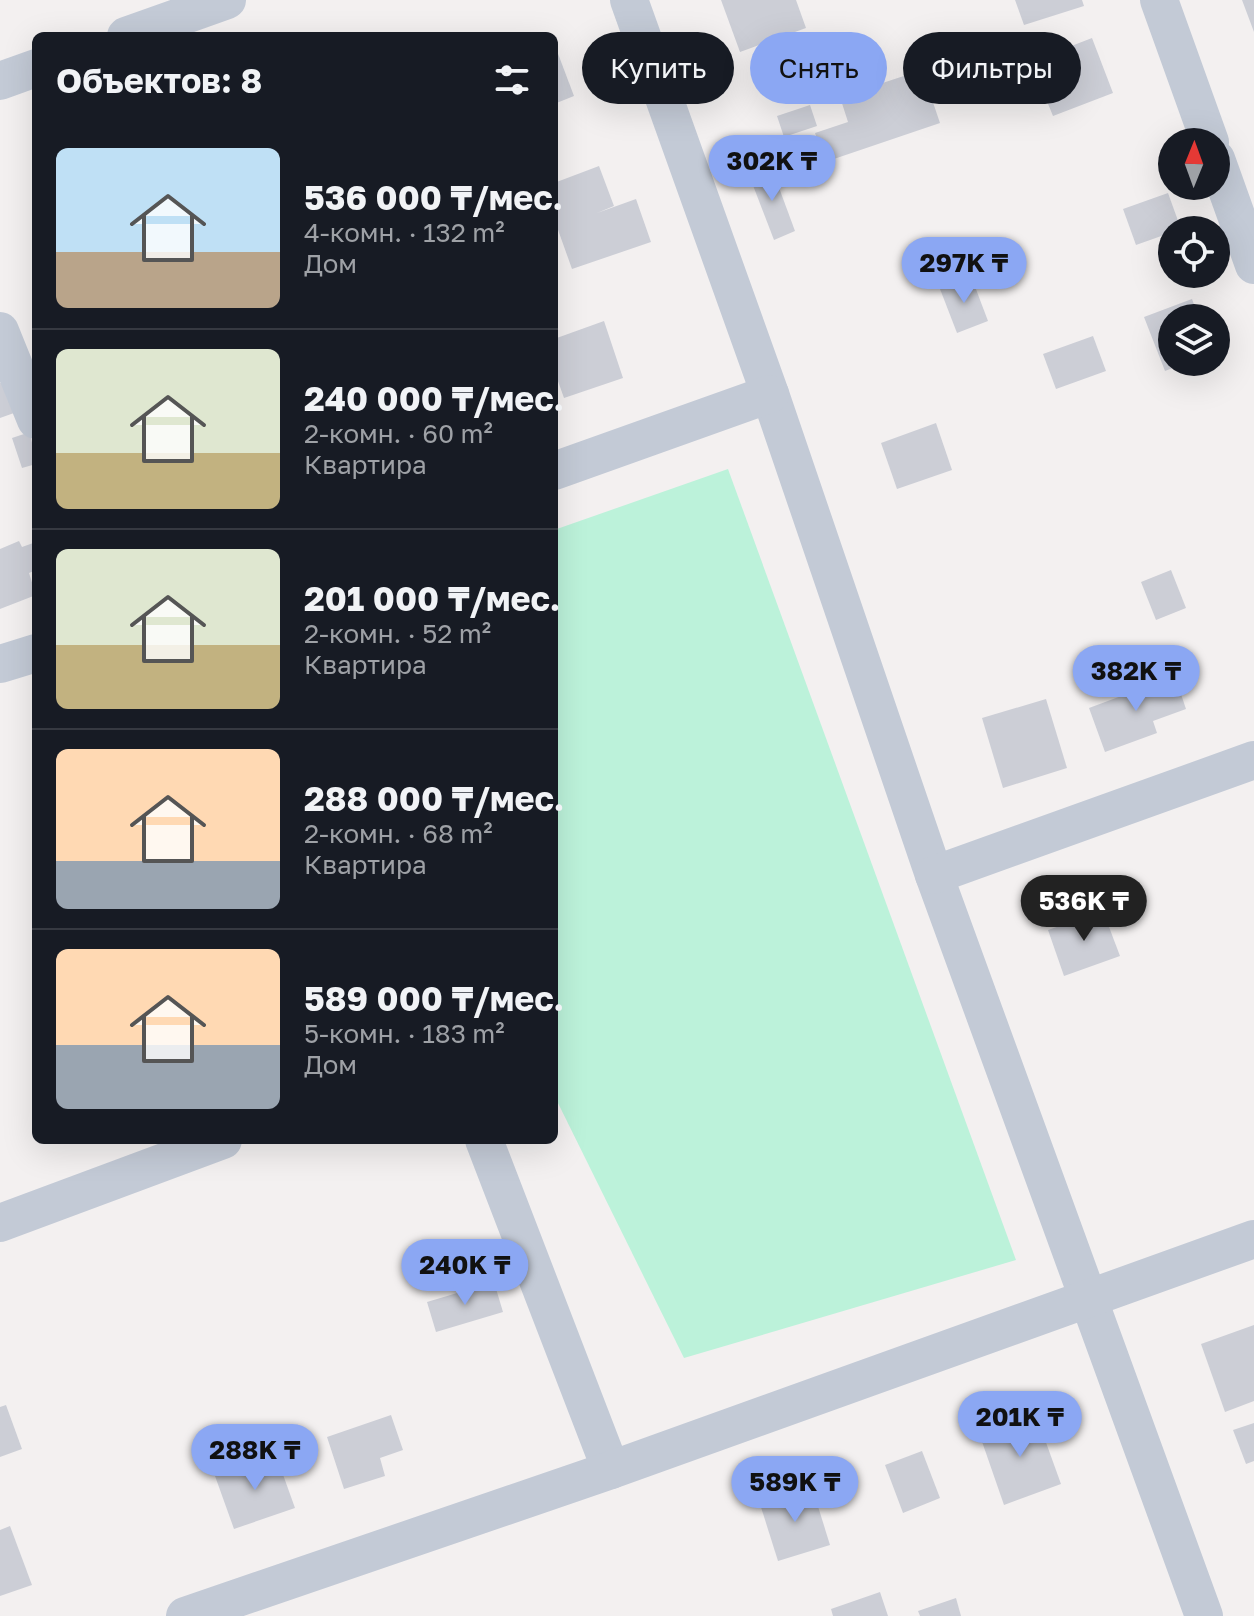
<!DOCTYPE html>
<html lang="ru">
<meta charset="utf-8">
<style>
body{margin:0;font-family:"Golos Text",sans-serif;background:#242831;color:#f1f3f6;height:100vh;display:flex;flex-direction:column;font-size:30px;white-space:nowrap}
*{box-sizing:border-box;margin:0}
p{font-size:26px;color:#9ea1a6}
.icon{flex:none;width:44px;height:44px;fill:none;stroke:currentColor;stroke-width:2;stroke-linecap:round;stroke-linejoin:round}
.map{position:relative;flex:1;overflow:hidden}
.side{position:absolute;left:32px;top:32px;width:526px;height:1112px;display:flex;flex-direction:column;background:#171b24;border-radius:12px;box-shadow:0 8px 32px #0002}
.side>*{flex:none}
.top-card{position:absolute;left:582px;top:32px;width:552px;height:72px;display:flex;gap:16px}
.needle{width:52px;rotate:1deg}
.tools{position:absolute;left:1158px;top:128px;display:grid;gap:16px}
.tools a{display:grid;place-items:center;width:72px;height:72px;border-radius:50%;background:#171b24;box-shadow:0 8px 32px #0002;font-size:40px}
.price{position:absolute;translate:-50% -68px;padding:0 18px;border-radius:28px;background:#8ba7f3;color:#111;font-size:26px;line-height:52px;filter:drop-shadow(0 2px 4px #0008)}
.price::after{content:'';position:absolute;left:50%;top:48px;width:24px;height:18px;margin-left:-12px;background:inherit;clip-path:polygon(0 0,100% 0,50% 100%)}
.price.active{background:#222;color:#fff}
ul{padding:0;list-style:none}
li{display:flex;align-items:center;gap:24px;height:200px;padding:0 24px}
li+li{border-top:2px solid #363941}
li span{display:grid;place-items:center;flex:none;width:224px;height:160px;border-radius:12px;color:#555}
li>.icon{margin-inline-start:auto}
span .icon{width:96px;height:96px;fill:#fffc;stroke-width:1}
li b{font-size:34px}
h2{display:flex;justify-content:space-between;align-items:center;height:96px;padding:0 24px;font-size:34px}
.tag{padding:0 28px;border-radius:36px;background:#171b24;box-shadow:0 8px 32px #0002;font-size:28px;line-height:72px}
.tag.active{background:#8ba7f3;color:#111}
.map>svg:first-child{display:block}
.green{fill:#bcf2da}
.building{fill:#ccced6}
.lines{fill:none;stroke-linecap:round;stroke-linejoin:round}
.minor{stroke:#c3cad6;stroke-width:38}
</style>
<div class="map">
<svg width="1254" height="1616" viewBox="0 0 1254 1616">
<rect width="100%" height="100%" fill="#f3f0f0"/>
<polygon class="green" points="728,469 1016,1260 684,1358 554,1095 554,530"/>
<g class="building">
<polygon points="721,0 796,0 806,28 740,52"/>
<polygon points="1015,0 1082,0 1084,6 1024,25"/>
<polygon points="1242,0 1254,0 1254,32"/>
<polygon points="1092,38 1113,93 1053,116 1042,89 1054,84 1043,57"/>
<polygon points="554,43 574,96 554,104"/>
<polygon points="922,70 940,123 825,162 815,133 848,122 840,97"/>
<polygon points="810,105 817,126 784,137 777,116"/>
<polygon points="599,166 614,206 597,213 636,199 651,242 572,269 557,227 554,228 554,183"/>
<polygon points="771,166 795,231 774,240 749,175"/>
<polygon points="1168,193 1181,229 1136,245 1123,209"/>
<polygon points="971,276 988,321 957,333 940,289"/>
<polygon points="1192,299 1199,318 1172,318 1172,362 1188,362 1165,371 1144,317"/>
<polygon points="604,321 623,378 564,398 554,370 554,339"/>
<polygon points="1093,336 1106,371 1056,389 1043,354"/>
<polygon points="4,382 14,413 0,418 0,383"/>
<polygon points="936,423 952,470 897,489 881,443"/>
<polygon points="30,432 36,464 22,468 12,438"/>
<polygon points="19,541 22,547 36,542 36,570 29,573 36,595 0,609 0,549"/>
<polygon points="1171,570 1186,608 1156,620 1141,582"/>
<polygon points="1175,676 1186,709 1153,721 1157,733 1105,752 1089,708"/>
<polygon points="1046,699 1067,768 1003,788 982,718"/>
<polygon points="1103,911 1120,956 1064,976 1048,930"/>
<polygon points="494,1282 503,1312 436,1332 427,1302"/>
<polygon points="1254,1325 1254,1401 1225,1412 1201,1344"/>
<polygon points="6,1405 22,1449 0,1457 0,1407"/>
<polygon points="1068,1406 1076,1429 1050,1438 1042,1416"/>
<polygon points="1035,1412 1061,1484 1004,1505 979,1433"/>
<polygon points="391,1415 403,1450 380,1458 385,1476 344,1489 327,1437"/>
<polygon points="1254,1423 1254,1461 1246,1464 1233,1430"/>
<polygon points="922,1451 940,1498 903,1513 885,1465"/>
<polygon points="276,1455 295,1508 234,1529 215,1476"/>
<polygon points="812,1487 830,1545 778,1561 760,1504"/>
<polygon points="10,1526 32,1585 0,1596 0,1530"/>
<polygon points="880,1592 888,1616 833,1616 831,1609"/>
<polygon points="956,1598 961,1616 920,1616 918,1611"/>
</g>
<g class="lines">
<g class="minor">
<polyline points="629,0 770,394 934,875 1204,1616"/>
<polyline points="1159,0 1210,142"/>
<polyline points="126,36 227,0"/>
<polyline points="0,81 36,68"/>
<polyline points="1216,159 1254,265"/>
<polyline points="0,331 36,420"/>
<polyline points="554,471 770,394"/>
<polyline points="0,664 36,653"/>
<polyline points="934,875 1254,760"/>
<polyline points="484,1140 611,1470"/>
<polyline points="0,1223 223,1140"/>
<polyline points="185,1616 611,1470 1254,1239"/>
</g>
</g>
</svg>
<div class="tools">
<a><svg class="needle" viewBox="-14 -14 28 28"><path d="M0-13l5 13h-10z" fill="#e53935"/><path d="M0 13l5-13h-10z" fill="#9ea1a6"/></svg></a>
<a><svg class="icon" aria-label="locate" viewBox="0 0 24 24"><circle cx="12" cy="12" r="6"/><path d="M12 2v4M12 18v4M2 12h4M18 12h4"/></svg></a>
<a><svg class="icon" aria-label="layers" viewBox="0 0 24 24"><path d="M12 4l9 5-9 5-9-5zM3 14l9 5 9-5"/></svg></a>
</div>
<b class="price" style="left:772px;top:203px">302K ₸</b>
<b class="price" style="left:964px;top:305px">297K ₸</b>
<b class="price" style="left:1136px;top:713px">382K ₸</b>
<b class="price active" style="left:1084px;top:943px">536K ₸</b>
<b class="price" style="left:465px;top:1307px">240K ₸</b>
<b class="price" style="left:1020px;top:1459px">201K ₸</b>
<b class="price" style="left:255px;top:1492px">288K ₸</b>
<b class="price" style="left:795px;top:1524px">589K ₸</b>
<div class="top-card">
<a class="tag">Купить</a>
<a class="tag active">Снять</a>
<a class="tag">Фильтры</a>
</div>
<section class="side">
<h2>Объектов: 8<svg class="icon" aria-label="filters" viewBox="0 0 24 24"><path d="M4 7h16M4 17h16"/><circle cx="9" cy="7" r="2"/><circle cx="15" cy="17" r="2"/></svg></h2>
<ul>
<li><span style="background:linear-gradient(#bfe0f5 65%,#b9a48a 0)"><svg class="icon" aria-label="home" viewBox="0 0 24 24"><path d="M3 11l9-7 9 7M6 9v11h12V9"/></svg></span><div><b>536 000 ₸/мес.</b><p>4-комн. · 132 m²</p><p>Дом</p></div></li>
<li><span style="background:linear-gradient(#dfe7d0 65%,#c2b280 0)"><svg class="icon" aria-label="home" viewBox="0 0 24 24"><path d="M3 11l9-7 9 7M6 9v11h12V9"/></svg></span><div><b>240 000 ₸/мес.</b><p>2-комн. · 60 m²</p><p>Квартира</p></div></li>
<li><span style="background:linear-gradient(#dfe7d0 60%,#c2b280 0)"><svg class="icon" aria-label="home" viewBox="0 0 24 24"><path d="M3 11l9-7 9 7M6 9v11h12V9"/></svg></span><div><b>201 000 ₸/мес.</b><p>2-комн. · 52 m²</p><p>Квартира</p></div></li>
<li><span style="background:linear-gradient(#ffd9b3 70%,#9aa5b1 0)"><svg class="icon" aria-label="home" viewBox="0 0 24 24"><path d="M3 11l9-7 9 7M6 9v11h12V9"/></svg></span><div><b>288 000 ₸/мес.</b><p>2-комн. · 68 m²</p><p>Квартира</p></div></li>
<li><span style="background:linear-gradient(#ffd9b3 60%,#9aa5b1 0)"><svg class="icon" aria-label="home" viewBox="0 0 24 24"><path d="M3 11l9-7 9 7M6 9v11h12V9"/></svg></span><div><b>589 000 ₸/мес.</b><p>5-комн. · 183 m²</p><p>Дом</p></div></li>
</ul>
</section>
</div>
